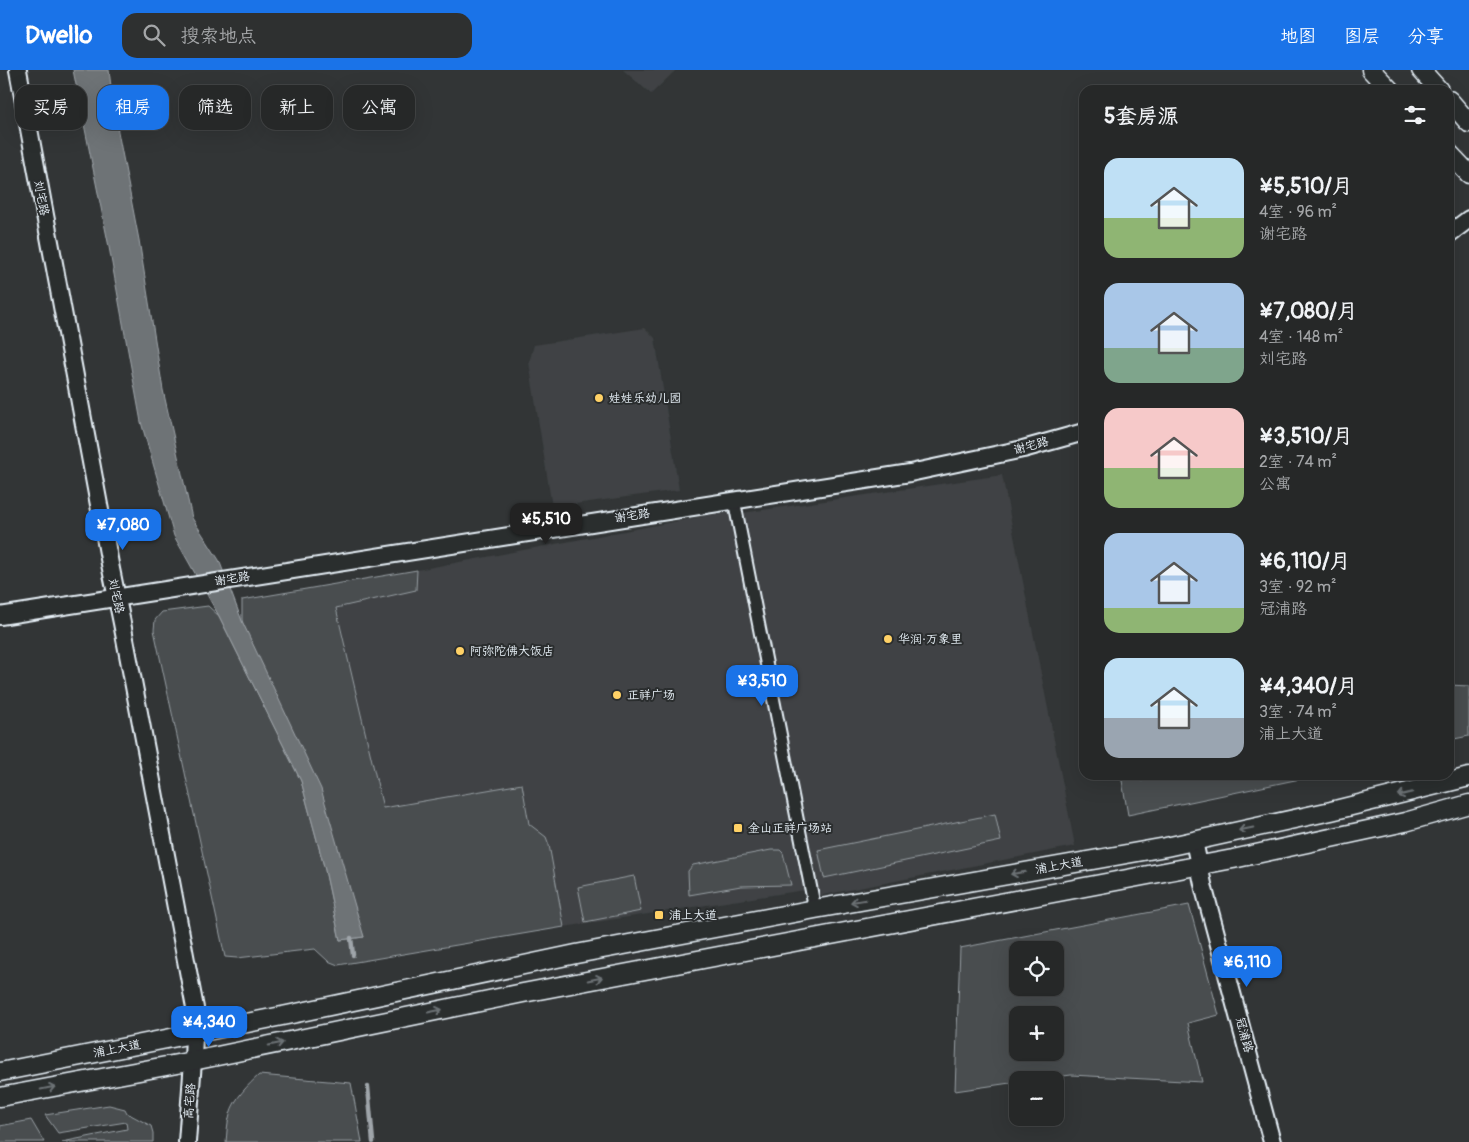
<!DOCTYPE html>
<html lang="zh">
<meta charset="utf-8">
<style>
body{margin:0;font-family:Pangolin,"LXGW WenKai TC",sans-serif;background:#2e3030;color:#f1f3f6;height:100vh;display:flex;flex-direction:column;font-size:19px;white-space:nowrap}
*{box-sizing:border-box;margin:0}
p{font-size:16px;color:#a4a6a8}
.icon{flex:none;width:28px;height:28px;fill:none;stroke:currentColor;stroke-width:2;stroke-linecap:round;stroke-linejoin:round}
.map{position:relative;flex:1;overflow:hidden}
.side{position:absolute;left:1079px;top:15px;width:375px;height:695px;display:flex;flex-direction:column;background:#262828;border-radius:15px;box-shadow:0 5px 20px #0002,0 0 0 1px #424445}
.side>*{flex:none}
.hud{position:absolute;left:15px;top:15px;width:475px;height:45px;display:flex;gap:10px}
.buttons{position:absolute;left:1009px;top:871px;display:grid;gap:10px}
.buttons a{display:grid;place-items:center;width:55px;height:55px;border-radius:10px;background:#262828;box-shadow:0 5px 20px #0002,0 0 0 1px #424445;font-size:25px}
.price{position:absolute;translate:-50% -42px;padding:0 11px;border-radius:10px;background:#1a73e8;color:#fff;font-size:16px;line-height:32px;filter:drop-shadow(0 1px 2px #0008)}
.price::after{content:'';position:absolute;left:50%;top:30px;width:15px;height:11px;margin-left:-8px;background:inherit;clip-path:polygon(0 0,100% 0,50% 100%)}
.price.selected{background:#222;color:#fff}
ul{padding:0;list-style:none}
li{display:flex;align-items:center;gap:15px;height:125px;padding:0 25px}
li span{display:grid;place-items:center;flex:none;width:140px;height:100px;border-radius:15px;color:#555}
li>.icon{margin-inline-start:auto}
span .icon{width:60px;height:60px;fill:#fffc;stroke-width:1}
li b{font-size:21px}
h2{display:flex;justify-content:space-between;align-items:center;height:60px;padding:0 25px;font-size:21px}
.chip{padding:0 18px;border-radius:15px;background:#262828;box-shadow:0 5px 20px #0002,0 0 0 1px #424445;font-size:18px;line-height:45px}
.chip.selected{background:#1a73e8;color:#fff}
header{display:flex;align-items:center;gap:30px;box-sizing:border-box;height:70px;padding:0 25px;background:#1a73e8;color:#fff}
header strong{font-size:24px}
nav{display:flex;gap:28px;margin-inline-start:auto;font-size:18px}
.search{width:350px;height:45px;background:#2e3030;display:flex;align-items:center;gap:12px;box-sizing:border-box;padding:0 18px;border-radius:15px;color:#a4a6a8;font-size:19px}
.map>svg:first-child{display:block}
.built{fill:#3f4244}
.green{fill:#494d4f;stroke:#989fa4;fill-rule:evenodd}
.water{fill:#6e7376;stroke:#9fa5aa}
.lines{fill:none;stroke-linecap:round;stroke-linejoin:round}
.stream{stroke:#9fa5aa;stroke-width:4.5}
.street-casing{stroke:#e8f1f8;stroke-width:15}
.secondary-casing{stroke:#e8f1f8;stroke-width:20}
.primary-casing{stroke:#e8f1f8;stroke-width:21}
.street{stroke:#2a2d2e;stroke-width:11}
.secondary{stroke:#2a2d2e;stroke-width:16}
.primary{stroke:#2a2d2e;stroke-width:18}
.oneway{stroke:#6c7275}
.poi-dot{fill:#ffd166;stroke:#2a2d2e;stroke-width:2}
.labels{text-anchor:middle;dominant-baseline:central;stroke-width:4;stroke-linejoin:round;paint-order:stroke}
.street-label{font-size:12px;fill:#e8f1f8;stroke:#2a2d2e}
.poi-label{font-size:12px;fill:#e8f1f8;stroke:#2a2d2e;text-anchor:start}
</style>
<header>
<strong>Dwello</strong>
<div class="search"><svg class="icon" aria-label="search" viewBox="0 0 24 24"><circle cx="10" cy="10" r="6"/><path d="M15 15l6 6"/></svg>搜索地点</div>
<nav><a>地图</a><a>图层</a><a>分享</a></nav>
</header>
<div class="map">
<svg width="1469" height="1072" viewBox="0 0 1469 1072">
<rect width="100%" height="100%" fill="#323536"/>
<filter id="ink" filterUnits="userSpaceOnUse"><feTurbulence type="fractalNoise" baseFrequency=".02" numOctaves="2"/><feDisplacementMap in="SourceGraphic" scale="10" xChannelSelector="R" yChannelSelector="G"/><feConvolveMatrix kernelMatrix="1 2 1 2 8 2 1 2 1" color-interpolation-filters="sRGB"/></filter>
<g filter="url(#ink)">
<g class="built">
<polygon points="623,0 676,0 651,24"/>
<polygon points="645,258 655,268 679,420 552,437 529,292 534,275"/>
<polygon points="1002,405 1075,776 818,826 742,443"/>
<polygon points="731,441 805,820 564,857 549,775 540,762 534,759 529,754 522,714 383,739 336,537 416,520 417,500"/>
</g>
<g class="green">
<polygon points="417,500 416,520 336,538 383,738 522,714 529,754 546,767 549,775 564,857 338,895 328,891 315,879 237,888 225,887 154,560 155,550 162,542 208,536 219,546 301,711 325,800 340,870 364,867 242,551 242,530"/>
<polygon points="1449,615 1469,616 1469,666 1449,670"/>
<polygon points="1121,705 1140,705 1141,711 1173,705 1319,705 1128,745"/>
<polygon points="995,744 1001,771 824,808 818,780"/>
<polygon points="771,780 780,780 783,783 791,815 741,816 689,825 688,801 693,795"/>
<polygon points="634,806 641,841 585,852 578,817"/>
<path d="M 1189,835 L 1219,945 L 1188,953 L 1202,1012 L 1071,1005 L 1035,1010 L 1018,1010 L 1017,1012 L 955,1021 L 960,878 ZM 1018,880 L 1055,880 L 1055,918 L 1018,918 ZM 1018,945 L 1055,945 L 1055,982 L 1018,982 Z"/>
<path d="M 259,1005 L 351,1013 L 362,1072 L 226,1072 C 227,1063 227,1053 230,1044 C 234,1029 248,1015 259,1005 Z"/>
<polygon points="109,1035 125,1039 127,1043 151,1056 153,1063 153,1072 62,1072 127,1059 126,1052 58,1063 45,1045"/>
<polygon points="31,1050 44,1072 0,1072 0,1056"/>
</g>
<polygon class="water" points="73,0 109,0 114,41 139,170 163,320 192,448 219,490 242,551 321,719 364,867 340,870 325,800 301,711 219,546 174,466 141,352 109,177"/>
<g class="lines">
<g class="stream">
<polyline points="351,868 353,885"/>
<polyline points="368,1017 373,1072"/>
</g>
<g class="street-casing">
<polyline id="street" points="734,430 815,839"/>
</g>
<g class="secondary-casing">
<g id="secondary">
<polyline points="18,0 110,494 122,553 195,938 193,991 187,1072"/>
<polyline points="1449,164 1469,149"/>
<polyline points="0,546 910,403 1023,379 1084,362"/>
<polyline points="1194,771 1204,819 1272,1072"/>
</g>
</g>
<g class="primary-casing">
<g id="primary">
<polyline points="1371,0 1390,20"/>
<polyline points="1421,0 1439,20"/>
<polyline points="1449,30 1469,53"/>
<polyline points="1449,83 1469,104"/>
<polyline points="0,1002 287,945 576,884 815,839 1166,777 1331,741 1469,707"/>
<polyline points="0,1027 193,991 523,923 1233,789 1405,752 1469,734"/>
</g>
</g>
<use href="#street" class="street"/>
<use href="#secondary" class="secondary"/>
<use href="#primary" class="primary"/>
</g>
<defs><path id="oneway-shaft" d="M-6 0H5M1.5-3L5.5 0L1.5 3" fill="none" stroke-width="1.6" stroke-linecap="round" stroke-linejoin="round" transform="scale(1.25)"/></defs>
<g class="oneway">
<use href="#oneway-shaft" transform="translate(1405 724) rotate(167)"/>
<use href="#oneway-shaft" transform="translate(1246 759) rotate(168)"/>
<use href="#oneway-shaft" transform="translate(1018 803) rotate(170)"/>
<use href="#oneway-shaft" transform="translate(858 831) rotate(170)"/>
<use href="#oneway-shaft" transform="translate(595 909) rotate(-11)"/>
<use href="#oneway-shaft" transform="translate(435 941) rotate(-12)"/>
<use href="#oneway-shaft" transform="translate(276 974) rotate(-12)"/>
<use href="#oneway-shaft" transform="translate(48 1018) rotate(-11)"/>
</g>
</g>
<g class="poi-dot">
<circle cx="599" cy="328" r="5"/>
<circle cx="888" cy="569" r="5"/>
<circle cx="460" cy="581" r="5"/>
<circle cx="617" cy="625" r="5"/>
<rect x="733" y="753" width="10" height="10" rx="2.5"/>
<rect x="654" y="840" width="10" height="10" rx="2.5"/>
</g>
<g class="labels">
<g class="street-label">
<text transform="translate(41 128) rotate(79)">刘宅路</text>
<text transform="translate(1031 376) rotate(-15)">谢宅路</text>
<text transform="translate(632 446) rotate(-9)">谢宅路</text>
<text transform="translate(232 509) rotate(-9)">谢宅路</text>
<text transform="translate(116 526) rotate(78)">刘宅路</text>
<text transform="translate(1059 796) rotate(-10)">浦上大道</text>
<text transform="translate(1244 965) rotate(75)">冠浦路</text>
<text transform="translate(117 979) rotate(-11)">浦上大道</text>
<text transform="translate(190 1031) rotate(-86)">高宅路</text>
</g>
<g class="poi-label">
<text x="609" y="328">娃娃乐幼儿园</text>
<text x="898" y="569">华润·万象里</text>
<text x="470" y="581">阿弥陀佛大饭店</text>
<text x="627" y="625">正祥广场</text>
<text x="748" y="758">金山正祥广场站</text>
<text x="669" y="845">浦上大道</text>
</g>
</g>
</svg>
<div class="buttons">
<a><svg class="icon" aria-label="locate" viewBox="0 0 24 24"><circle cx="12" cy="12" r="6"/><path d="M12 2v4M12 18v4M2 12h4M18 12h4"/></svg></a>
<a>+</a>
<a>−</a>
</div>
<b class="price selected" style="left:546px;top:475px">¥5,510</b>
<b class="price" style="left:123px;top:481px">¥7,080</b>
<b class="price" style="left:762px;top:637px">¥3,510</b>
<b class="price" style="left:1247px;top:918px">¥6,110</b>
<b class="price" style="left:209px;top:978px">¥4,340</b>
<div class="hud">
<a class="chip">买房</a>
<a class="chip selected">租房</a>
<a class="chip">筛选</a>
<a class="chip">新上</a>
<a class="chip">公寓</a>
</div>
<section class="side">
<h2>5套房源<svg class="icon" aria-label="filters" viewBox="0 0 24 24"><path d="M4 7h16M4 17h16"/><circle cx="9" cy="7" r="2"/><circle cx="15" cy="17" r="2"/></svg></h2>
<ul>
<li><span style="background:linear-gradient(#bfe0f5 60%,#8fb573 0)"><svg class="icon" aria-label="home" viewBox="0 0 24 24"><path d="M3 11l9-7 9 7M6 9v11h12V9"/></svg></span><div><b>¥5,510/月</b><p>4室 · 96 m²</p><p>谢宅路</p></div></li>
<li><span style="background:linear-gradient(#a9c7e8 65%,#7fa58c 0)"><svg class="icon" aria-label="home" viewBox="0 0 24 24"><path d="M3 11l9-7 9 7M6 9v11h12V9"/></svg></span><div><b>¥7,080/月</b><p>4室 · 148 m²</p><p>刘宅路</p></div></li>
<li><span style="background:linear-gradient(#f6c9c9 60%,#8fb573 0)"><svg class="icon" aria-label="home" viewBox="0 0 24 24"><path d="M3 11l9-7 9 7M6 9v11h12V9"/></svg></span><div><b>¥3,510/月</b><p>2室 · 74 m²</p><p>公寓</p></div></li>
<li><span style="background:linear-gradient(#a9c7e8 75%,#8fb573 0)"><svg class="icon" aria-label="home" viewBox="0 0 24 24"><path d="M3 11l9-7 9 7M6 9v11h12V9"/></svg></span><div><b>¥6,110/月</b><p>3室 · 92 m²</p><p>冠浦路</p></div></li>
<li><span style="background:linear-gradient(#bfe0f5 60%,#9aa5b1 0)"><svg class="icon" aria-label="home" viewBox="0 0 24 24"><path d="M3 11l9-7 9 7M6 9v11h12V9"/></svg></span><div><b>¥4,340/月</b><p>3室 · 74 m²</p><p>浦上大道</p></div></li>
</ul>
</section>
</div>
